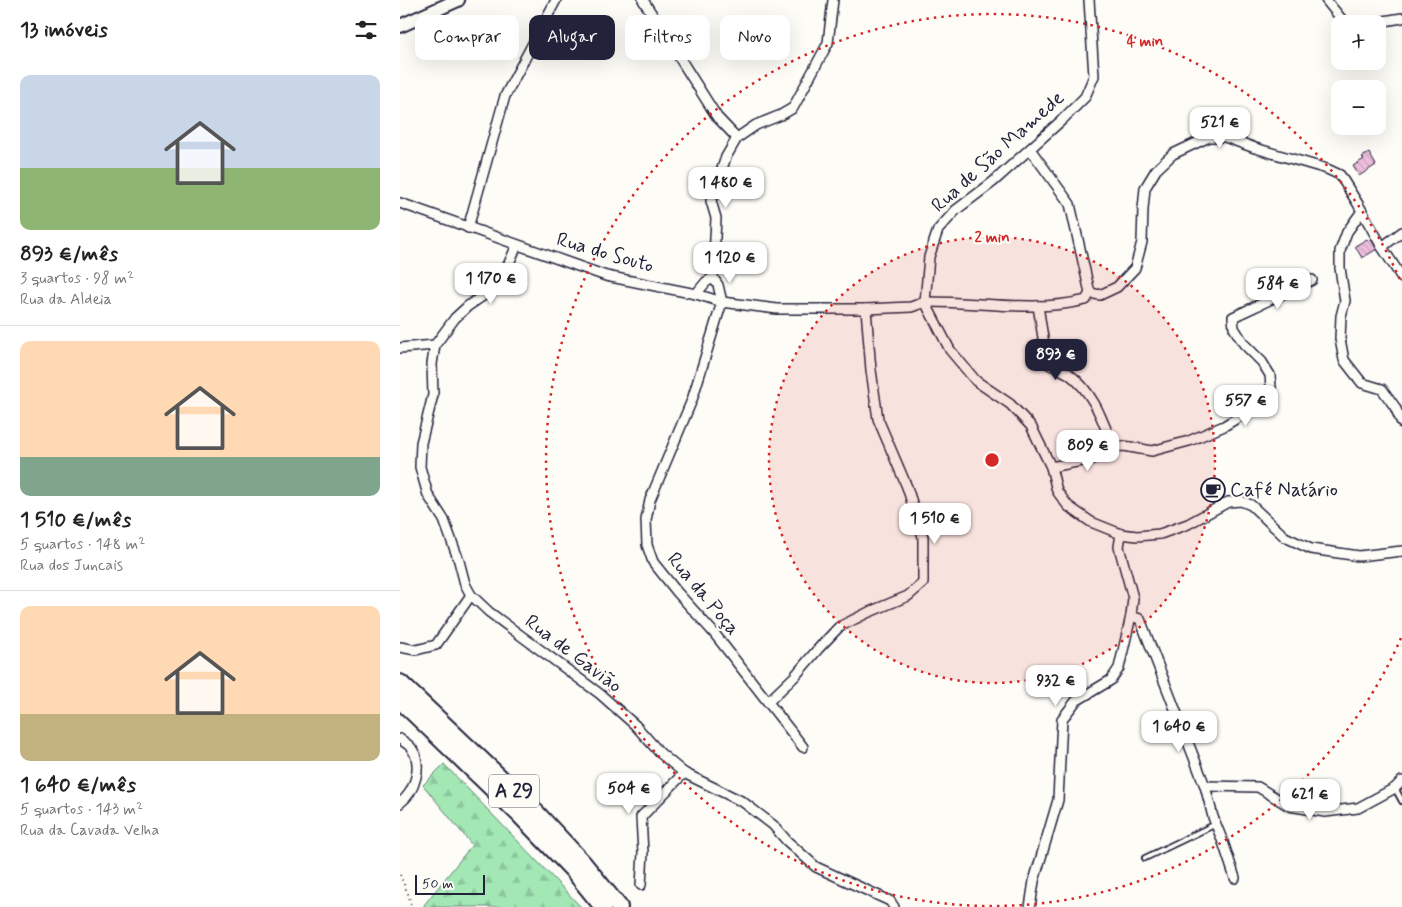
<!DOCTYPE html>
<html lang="pt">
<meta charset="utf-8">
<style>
body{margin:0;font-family:Mynerve,sans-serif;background:#f6f6f6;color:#222;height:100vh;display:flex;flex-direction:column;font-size:19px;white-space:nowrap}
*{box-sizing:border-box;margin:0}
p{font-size:16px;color:#767676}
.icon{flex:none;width:28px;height:28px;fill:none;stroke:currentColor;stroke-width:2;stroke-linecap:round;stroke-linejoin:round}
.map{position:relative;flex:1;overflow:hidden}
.sheet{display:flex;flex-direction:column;background:#fff;width:400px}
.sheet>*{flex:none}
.top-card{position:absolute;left:15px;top:15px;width:475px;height:45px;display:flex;gap:10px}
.controls{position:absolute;left:931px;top:15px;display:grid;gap:10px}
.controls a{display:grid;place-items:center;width:55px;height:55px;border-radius:10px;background:#fff;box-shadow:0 5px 20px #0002;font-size:25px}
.scale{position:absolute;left:15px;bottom:12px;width:70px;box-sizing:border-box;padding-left:5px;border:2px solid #22223b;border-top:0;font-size:14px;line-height:18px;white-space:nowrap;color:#22223b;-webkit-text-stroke:4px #fdfcf7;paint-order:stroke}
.price{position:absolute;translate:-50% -42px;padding:0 11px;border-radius:10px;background:#fff;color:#222;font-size:16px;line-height:32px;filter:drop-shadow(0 1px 2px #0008)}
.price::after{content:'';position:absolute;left:50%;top:30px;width:15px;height:11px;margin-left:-8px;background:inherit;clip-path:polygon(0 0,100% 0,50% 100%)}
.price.active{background:#22223b;color:#fff}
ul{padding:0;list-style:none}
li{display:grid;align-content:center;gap:10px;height:265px;padding:0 20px}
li+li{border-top:1px solid #e0e0e0}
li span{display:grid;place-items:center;height:155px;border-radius:10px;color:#555}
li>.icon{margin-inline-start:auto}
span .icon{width:90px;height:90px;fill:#fffc;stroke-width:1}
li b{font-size:21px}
h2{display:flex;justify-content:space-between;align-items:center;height:60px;padding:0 20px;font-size:21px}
.tag{padding:0 18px;border-radius:10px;background:#fff;box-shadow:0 5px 20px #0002;font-size:18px;line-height:45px}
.tag.active{background:#22223b;color:#fff}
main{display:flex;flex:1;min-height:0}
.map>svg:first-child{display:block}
.forest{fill:url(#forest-firs);stroke:#628478}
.building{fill:url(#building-back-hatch);stroke:#22223b}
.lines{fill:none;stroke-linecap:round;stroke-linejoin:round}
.service-casing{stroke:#22223b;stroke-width:8}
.minor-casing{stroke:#22223b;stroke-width:12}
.secondary-casing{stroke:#22223b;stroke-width:16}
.motorway-casing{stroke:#22223b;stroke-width:20}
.path{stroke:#22223b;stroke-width:2;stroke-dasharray:1 4;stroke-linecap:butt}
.service{stroke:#fdfcf7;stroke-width:4.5}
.minor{stroke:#fdfcf7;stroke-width:9}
.secondary{stroke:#fdfcf7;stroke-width:12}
.motorway{stroke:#fdfcf7;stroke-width:16}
.ring{fill:none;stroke:#d62828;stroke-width:2.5;stroke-dasharray:2.5 5}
.labels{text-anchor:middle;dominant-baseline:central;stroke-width:4.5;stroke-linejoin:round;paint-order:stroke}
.shield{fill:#fdfcf7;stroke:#646373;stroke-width:1}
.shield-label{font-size:19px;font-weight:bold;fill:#22223b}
.street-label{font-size:20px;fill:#22223b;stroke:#fdfcf7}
.poi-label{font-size:20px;fill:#22223b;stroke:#fdfcf7;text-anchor:start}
.centre{fill:#d62828;stroke:#fdfcf7;stroke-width:2.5}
.ring-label{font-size:15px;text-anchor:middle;font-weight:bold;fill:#d62828;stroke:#fdfcf7;stroke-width:4.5;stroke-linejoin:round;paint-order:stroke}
</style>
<main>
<section class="sheet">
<h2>13 imóveis<svg class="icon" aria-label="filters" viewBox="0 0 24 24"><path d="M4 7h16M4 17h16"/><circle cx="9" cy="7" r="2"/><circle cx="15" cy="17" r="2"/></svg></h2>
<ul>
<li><span style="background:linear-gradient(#c9d6e8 60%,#8fb573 0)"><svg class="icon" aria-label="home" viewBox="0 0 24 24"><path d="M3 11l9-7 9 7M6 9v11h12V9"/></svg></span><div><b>893 €/mês</b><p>3 quartos · 98 m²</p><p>Rua da Aldeia</p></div></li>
<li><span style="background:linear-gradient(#ffd9b3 75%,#7fa58c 0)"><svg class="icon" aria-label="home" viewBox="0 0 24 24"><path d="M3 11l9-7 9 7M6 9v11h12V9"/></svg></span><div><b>1 510 €/mês</b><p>5 quartos · 148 m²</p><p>Rua dos Juncais</p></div></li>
<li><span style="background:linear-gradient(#ffd9b3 70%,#c2b280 0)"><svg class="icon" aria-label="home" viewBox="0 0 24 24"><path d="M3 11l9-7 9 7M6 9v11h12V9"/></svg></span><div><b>1 640 €/mês</b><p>5 quartos · 143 m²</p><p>Rua da Cavada Velha</p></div></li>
</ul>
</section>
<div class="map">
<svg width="1002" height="907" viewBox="0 0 1002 907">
<defs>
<pattern id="forest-firs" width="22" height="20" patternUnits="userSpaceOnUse" patternTransform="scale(1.25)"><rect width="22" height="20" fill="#a2e7b4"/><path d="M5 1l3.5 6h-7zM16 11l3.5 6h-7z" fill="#8bc69c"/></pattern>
<pattern id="building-back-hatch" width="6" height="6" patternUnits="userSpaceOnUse" patternTransform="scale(1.25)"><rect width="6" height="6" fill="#eebdde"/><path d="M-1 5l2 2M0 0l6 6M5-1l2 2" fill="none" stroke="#cca2bf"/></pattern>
</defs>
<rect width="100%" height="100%" fill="#fdfcf7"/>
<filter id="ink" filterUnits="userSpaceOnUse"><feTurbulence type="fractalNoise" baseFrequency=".02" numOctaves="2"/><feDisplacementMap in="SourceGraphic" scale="10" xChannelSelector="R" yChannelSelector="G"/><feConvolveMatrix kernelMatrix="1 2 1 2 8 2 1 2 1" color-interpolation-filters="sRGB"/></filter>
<g filter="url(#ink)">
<polygon class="forest" points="44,764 181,907 24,907 24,905 72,845 23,785"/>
<g class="building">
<polygon points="969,153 976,165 959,176 953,166 964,159 962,157"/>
<polygon points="967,239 968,241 971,239 977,249 962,258 955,246"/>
</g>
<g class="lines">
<g class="service-casing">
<g id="service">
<polyline points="995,788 1002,801"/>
<polyline points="745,858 816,824"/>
</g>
</g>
<g class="minor-casing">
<g id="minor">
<polyline points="243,0 317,117 337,138"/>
<polyline points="926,0 943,21 949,24"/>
<polyline points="966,24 1002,18"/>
<polyline points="630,149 670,204 690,293"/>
<path d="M 0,203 L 206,276 L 296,294 L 322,302 L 377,309 L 466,309 L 511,307 L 525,302 C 578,301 633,313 686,300 L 690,293"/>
<polyline points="962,211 947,232 940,251 940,268 945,301 941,316 940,339 944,360 962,383 982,389 995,407 1002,423"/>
<polyline points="68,228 105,96 156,0"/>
<polyline points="117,245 106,270 90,291 68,306 55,318 35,345 32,364 33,395 21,443 20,467 28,495 44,520 59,561 65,584 71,595 89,612 200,694 235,725 260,753 284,773 343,802 373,825 387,841 416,867 490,901 494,907"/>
<polyline points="982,247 1002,232"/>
<polyline points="690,293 700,295 717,287 735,268 742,242 743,209 745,188 756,170 773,154 809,137 825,137 855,148 927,169 940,175 958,204 982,247 1002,278"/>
<polyline points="296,294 306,282 313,278"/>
<polyline points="322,302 292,400 250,500 246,520 247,545 253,562 277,592 314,633 403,747"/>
<polyline points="322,302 318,285 313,278 316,218 311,201 326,157 337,138 356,125 381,115 393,108 428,43 433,0"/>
<polyline points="525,302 550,350 576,381 610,404 631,426 651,467 657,491 668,506 691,522 721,534 737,536 760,534 788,524 828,502 841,501 851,505 885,537 911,549 959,556 1002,551"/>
<polyline points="525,302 529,257 538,230 556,210 593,182 662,120 685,97 694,76 689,0"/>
<path d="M 638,306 L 647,363 C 654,367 662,370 669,374 C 694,393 702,419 713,447"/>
<polyline points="0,348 35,345"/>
<polyline points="651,467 692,459 713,447 724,446 752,451 789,441 824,426 857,406 867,398 871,387 870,375 862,362 844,344 834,328 833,317 912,280"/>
<polyline points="731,616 740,619 805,786 813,817 823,842 835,878"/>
<polyline points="0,647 16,650 36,645 71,595"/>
<polyline points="368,702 395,676 418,649 439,627 467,613 508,596 523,583 523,537 507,487 478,419 471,370 466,309"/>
<path d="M 0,739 C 4,742 10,745 12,749 C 23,765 15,792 0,803"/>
<polyline points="805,786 858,787 889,806 925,812 958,808 995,788 1002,781"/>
<polyline points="241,885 243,853 241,817 284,773"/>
<polyline points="630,907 634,881 658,800 662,719 676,701 711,680 719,668 731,616 733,598 719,547 721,534"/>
</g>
</g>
<g class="secondary-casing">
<polyline id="secondary" points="0,26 58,0"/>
</g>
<g class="motorway-casing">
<g id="motorway">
<polyline points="0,683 129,805 183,863 219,907"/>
<polyline points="0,700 119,814 173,870 203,907"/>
</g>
</g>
<polyline class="path" points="0,875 9,896 11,907"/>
<use href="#service" class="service"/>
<use href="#minor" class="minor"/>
<use href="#secondary" class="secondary"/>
<use href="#motorway" class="motorway"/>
</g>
</g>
<circle cx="592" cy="460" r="223" fill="#d62828" fill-opacity=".12"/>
<g class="ring">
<circle cx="592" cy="460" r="223"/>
<path d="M1001 638A446 446 0 1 1 1001 282"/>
</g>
<defs>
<g id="cafe-ring" transform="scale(1.25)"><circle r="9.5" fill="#fdfcf7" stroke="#22223b" stroke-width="1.5"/><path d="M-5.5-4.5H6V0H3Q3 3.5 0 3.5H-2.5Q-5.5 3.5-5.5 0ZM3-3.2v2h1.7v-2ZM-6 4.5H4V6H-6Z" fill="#22223b"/></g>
</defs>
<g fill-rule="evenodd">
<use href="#cafe-ring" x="813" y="490"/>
</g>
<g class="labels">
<rect class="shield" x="89" y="774.5" width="50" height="33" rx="4"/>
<g class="shield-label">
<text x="114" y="791">A 29</text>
</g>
<g class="street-label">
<text transform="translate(598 152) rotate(-42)">Rua de São Mamede</text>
<text transform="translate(205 253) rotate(16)">Rua do Souto</text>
<text transform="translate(303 594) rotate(50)">Rua da Poça</text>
<text transform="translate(173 654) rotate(37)">Rua de Gavião</text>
</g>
<g class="poi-label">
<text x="830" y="490">Café Natário</text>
</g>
</g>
<circle cx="592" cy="460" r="8" class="centre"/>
<g class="ring-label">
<text x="745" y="46">4 min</text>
<text x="592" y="242">2 min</text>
</g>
</svg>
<div class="controls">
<a>+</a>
<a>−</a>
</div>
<div class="scale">50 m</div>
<b class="price" style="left:820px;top:149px">521 €</b>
<b class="price" style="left:326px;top:209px">1 480 €</b>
<b class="price" style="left:330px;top:284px">1 120 €</b>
<b class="price" style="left:91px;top:305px">1 170 €</b>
<b class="price" style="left:878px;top:310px">584 €</b>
<b class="price active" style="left:656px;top:381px">893 €</b>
<b class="price" style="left:846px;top:427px">557 €</b>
<b class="price" style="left:688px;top:472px">809 €</b>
<b class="price" style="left:535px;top:545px">1 510 €</b>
<b class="price" style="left:656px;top:707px">932 €</b>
<b class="price" style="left:779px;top:753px">1 640 €</b>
<b class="price" style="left:229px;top:815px">504 €</b>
<b class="price" style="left:910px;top:821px">621 €</b>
<div class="top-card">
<a class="tag">Comprar</a>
<a class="tag active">Alugar</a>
<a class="tag">Filtros</a>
<a class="tag">Novo</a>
</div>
</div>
</main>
